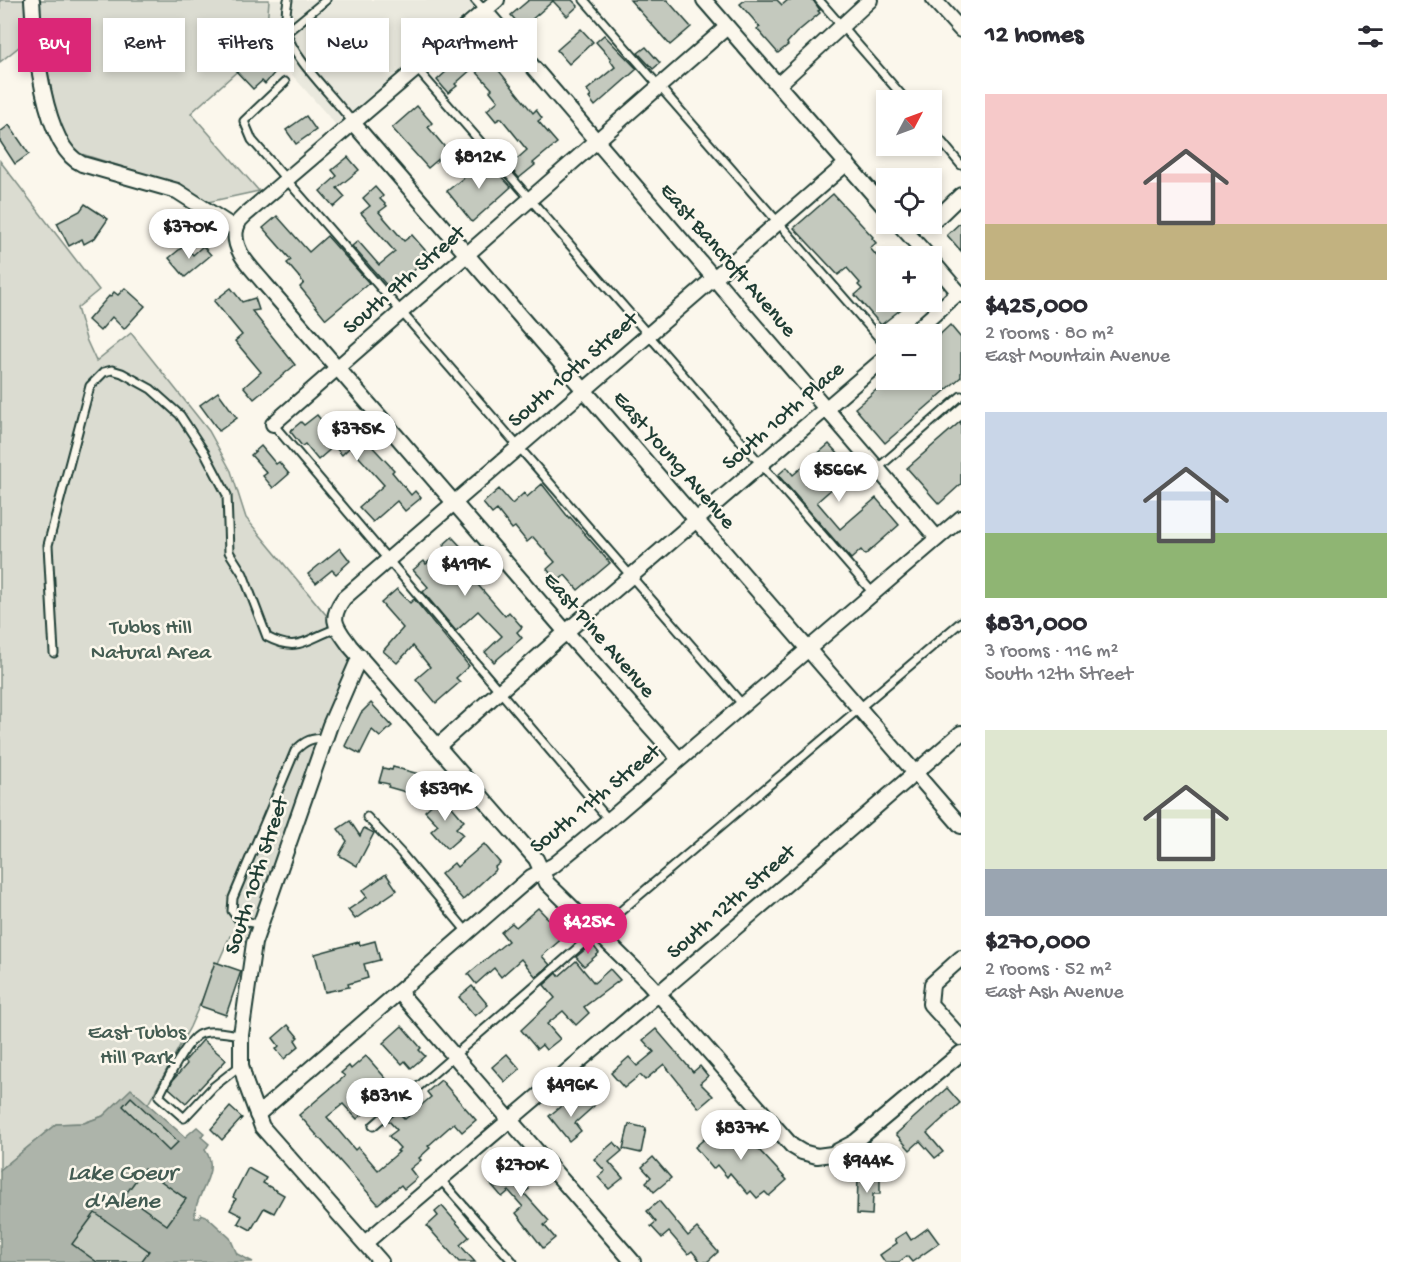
<!DOCTYPE html>
<meta charset="utf-8">
<style>
body{margin:0;font-family:"Gochi Hand",sans-serif;background:#f7f7f7;color:#2b2b33;height:100vh;display:flex;flex-direction:column;font-size:22px;white-space:nowrap}
*{box-sizing:border-box;margin:0}
p{font-size:20px;color:#7c7c81}
.icon{flex:none;width:33px;height:33px;fill:none;stroke:currentColor;stroke-width:2;stroke-linecap:round;stroke-linejoin:round}
.map{position:relative;flex:1;overflow:hidden}
.side{display:flex;flex-direction:column;background:#fff;width:450px}
.side>*{flex:none}
.banner{position:absolute;left:18px;top:18px;width:570px;height:54px;display:flex;gap:12px}
.needle{width:39px;rotate:49deg}
.fabs{position:absolute;left:876px;top:90px;display:grid;gap:12px}
.fabs a{display:grid;place-items:center;width:66px;height:66px;border-radius:0px;background:#fff;box-shadow:0 3px 9px #0003;font-size:30px}
.price{position:absolute;translate:-50% -51px;padding:0 14px;border-radius:21px;background:#fff;color:#222;font-size:20px;line-height:39px;filter:drop-shadow(0 2px 3px #0008)}
.price::after{content:'';position:absolute;left:50%;top:36px;width:18px;height:14px;margin-left:-9px;background:inherit;clip-path:polygon(0 0,100% 0,50% 100%)}
.price.selected{background:#db2777;color:#fff}
ul{padding:0;list-style:none}
li{display:grid;align-content:center;gap:12px;height:318px;padding:0 24px}
li span{display:grid;place-items:center;height:186px;border-radius:0px;color:#555}
li>.icon{margin-inline-start:auto}
span .icon{width:108px;height:108px;fill:#fffc;stroke-width:1}
li b{font-size:26px}
h2{display:flex;justify-content:space-between;align-items:center;height:72px;padding:0 24px;font-size:26px}
.pill{padding:0 21px;border-radius:0px;background:#fff;box-shadow:0 3px 9px #0003;font-size:21px;line-height:54px}
.pill.selected{background:#db2777;color:#fff}
main{display:flex;flex:1;min-height:0}
.map>svg:first-child{display:block}
.built{fill:#eae9de}
.green{fill:#dbdcd1;stroke:#7d8c82;stroke-width:1.5}
.water{fill:#adb4aa;stroke:#74847b;stroke-width:1.5}
.building{fill:#c4c9be;stroke:#1f3d34;stroke-width:1.5}
.lines{fill:none;stroke-linecap:round;stroke-linejoin:round}
.lane-casing{stroke:#1f3d34;stroke-width:11}
.street-casing{stroke:#1f3d34;stroke-width:18}
.lane{stroke:#fbf7ec;stroke-width:7}
.street{stroke:#fbf7ec;stroke-width:14}
.labels{text-anchor:middle;dominant-baseline:central;stroke-width:5;stroke-linejoin:round;paint-order:stroke}
.street-label{font-size:22px;fill:#1f3d34;stroke:#fbf7ec}
.park-label{font-size:22px;fill:#455d53;stroke:#fbf7ec}
.water-label{font-size:24px;font-style:italic;fill:#425b52;stroke:#fbf7ec}
</style>
<main>
<div class="map">
<svg width="961" height="1262" viewBox="0 0 961 1262">
<rect width="100%" height="100%" fill="#fbf7ec"/>
<filter id="ink" filterUnits="userSpaceOnUse"><feTurbulence type="fractalNoise" baseFrequency=".0167" numOctaves="2"/><feDisplacementMap in="SourceGraphic" scale="12" xChannelSelector="R" yChannelSelector="G"/><feConvolveMatrix kernelMatrix="1 2 1 2 8 2 1 2 1" color-interpolation-filters="sRGB"/></filter>
<g filter="url(#ink)">
<polygon class="built" points="269,0 482,0 336,125 266,45 272,40 267,26"/>
<g class="green">
<polygon points="0,0 269,0 267,26 272,40 191,113 259,191 208,202 139,172 75,152 57,119 43,46 34,35 0,62"/>
<polygon points="0,161 99,290 77,308 86,339 96,361 131,333 209,431 231,471 246,518 360,656 254,943 230,936 190,1027 148,1104 131,1090 103,1116 84,1123 56,1124 0,1170"/>
</g>
<path class="water" d="M 131,1089 L 185,1137 L 197,1127 L 204,1133 L 201,1137 L 209,1144 L 205,1150 C 222,1172 193,1195 195,1218 L 199,1218 L 201,1214 L 206,1216 L 230,1238 L 237,1254 L 253,1262 L 0,1262 L 0,1170 L 56,1124 L 84,1123 L 103,1116 Z"/>
<g class="building">
<polygon points="529,0 572,0 578,6 567,16 553,1 522,28 511,15"/>
<polygon points="630,0 667,0 691,27 670,45"/>
<polygon points="745,0 777,0 782,5 788,0 813,0 820,10 818,11 820,13 796,33 787,43 788,45 778,53 757,29 760,27 740,4"/>
<polygon points="581,29 593,42 569,64 557,50"/>
<polygon points="604,35 637,69 595,106 589,98 591,96 587,90 615,67 610,60 611,59 596,42"/>
<polygon points="646,47 660,63 653,69 638,53"/>
<polygon points="258,50 276,71 265,84 262,81 253,89 236,71"/>
<polygon points="470,50 485,68 492,62 533,113 536,110 542,118 538,121 557,143 533,163 535,165 519,178 509,166 527,150 501,118 496,121 487,110 498,101 490,91 492,89 473,68 455,84 457,86 448,93 437,80"/>
<polygon points="417,106 432,123 428,127 448,151 428,168 392,128"/>
<polygon points="306,116 316,130 296,144 286,130"/>
<polygon points="9,125 29,154 15,164 0,141 0,132"/>
<polygon points="348,157 359,170 337,188 345,197 334,207 320,191 337,176 332,170"/>
<polygon points="486,160 511,187 472,222 447,191"/>
<polygon points="375,187 383,196 380,199 387,206 379,212 404,241 412,235 431,257 390,289 352,246 358,241 379,265 395,252 361,213 370,206 363,198"/>
<polygon points="833,194 873,237 872,238 876,243 870,248 886,267 886,302 910,302 881,325 855,295 862,289 858,285 860,283 847,268 838,275 794,228"/>
<polygon points="85,204 108,219 95,238 84,244 82,239 69,246 57,223 80,211"/>
<polygon points="277,216 309,252 327,236 369,283 326,319 300,287 304,283 287,263 291,260 263,228"/>
<polygon points="961,222 961,251 947,235"/>
<polygon points="185,245 193,255 203,246 211,255 185,277 169,258"/>
<polygon points="125,288 145,306 124,329 112,317 100,331 88,320 109,296 110,297 114,292 118,295"/>
<polygon points="231,288 242,302 255,298 259,310 252,311 295,365 254,399 244,387 261,372 235,341 242,335 214,301"/>
<polygon points="950,325 961,338 961,377 885,443 855,408 888,380 932,380 932,342"/>
<polygon points="218,392 237,418 219,431 200,405"/>
<polygon points="317,415 322,421 327,417 340,433 351,424 394,470 392,472 411,495 415,491 421,498 405,511 397,501 373,522 359,507 384,485 350,447 342,455 334,446 318,460 305,444 302,446 290,431 301,422 304,425"/>
<polygon points="961,421 961,484 939,504 907,468"/>
<polygon points="829,444 853,470 817,502 840,529 876,498 899,525 865,555 861,550 851,559 778,475 787,467 793,475"/>
<polygon points="261,446 276,464 279,462 289,474 273,488 263,476 267,473 251,455"/>
<polygon points="542,484 569,518 570,517 610,563 578,590 565,575 557,582 547,569 555,562 533,537 527,542 515,527 512,529 497,510 492,514 483,503 499,489 512,504 524,493 527,497"/>
<polygon points="452,537 467,553 458,562 505,616 509,612 522,627 517,632 522,638 494,662 485,652 502,636 478,611 456,631 423,592 428,587 413,570 424,561 426,564 445,547 443,545"/>
<polygon points="340,548 350,561 336,574 332,570 316,583 308,574"/>
<polygon points="397,589 410,603 414,599 469,666 456,678 460,682 436,703 416,679 430,667 413,646 397,663 383,651 403,628 381,603"/>
<polygon points="371,703 392,726 380,737 372,730 360,754 345,746 361,713"/>
<polygon points="393,767 419,774 413,794 388,787 389,784 379,782 383,768 392,770"/>
<polygon points="442,795 464,821 456,828 463,835 447,849 431,831 438,825 425,811"/>
<polygon points="350,821 360,836 364,828 374,833 357,866 339,855 347,841 338,829"/>
<polygon points="484,844 500,863 495,867 496,869 463,900 441,874 454,863 457,867"/>
<polygon points="386,874 397,890 355,919 348,910 367,897 362,891"/>
<polygon points="538,908 565,936 542,956 550,965 536,977 521,959 501,977 494,968 476,984 468,974 508,941 501,932 512,923 516,927"/>
<polygon points="375,941 380,960 364,964 368,978 348,984 349,987 325,992 315,954 359,942 360,945"/>
<polygon points="592,944 599,953 584,966 576,957"/>
<polygon points="576,961 594,983 610,969 620,980 584,1007 589,1013 576,1025 563,1011 547,1024 560,1039 546,1050 542,1045 537,1049 521,1030 555,998 544,985 557,973 559,976"/>
<polygon points="215,962 241,971 226,1015 200,1006"/>
<polygon points="472,986 488,1005 475,1016 459,997"/>
<polygon points="288,1025 298,1037 295,1040 299,1046 284,1059 276,1049 279,1046 273,1038"/>
<polygon points="402,1026 421,1048 419,1050 425,1056 411,1068 405,1061 402,1064 383,1043"/>
<polygon points="656,1029 693,1072 700,1066 708,1076 700,1083 713,1096 699,1108 664,1064 645,1080 640,1075 624,1088 611,1073 629,1057 637,1066 654,1052 643,1040"/>
<polygon points="203,1040 226,1060 186,1103 169,1088 173,1080 187,1064 184,1062"/>
<polygon points="507,1054 520,1069 505,1082 492,1067"/>
<polygon points="366,1056 389,1082 380,1089 375,1083 373,1085 369,1081 353,1095 368,1110 357,1119 343,1104 327,1117 355,1150 358,1147 378,1170 399,1152 397,1151 400,1148 389,1136 397,1130 388,1120 398,1112 405,1119 431,1097 427,1092 441,1080 476,1120 462,1132 454,1123 428,1146 430,1148 419,1158 421,1160 410,1169 417,1178 404,1189 401,1185 378,1204 299,1115 345,1076 341,1073 349,1066 351,1069"/>
<polygon points="947,1088 960,1103 927,1133 943,1152 935,1158 920,1141 910,1150 896,1134"/>
<polygon points="131,1097 178,1142 169,1151 123,1106"/>
<polygon points="586,1097 594,1106 575,1123 581,1131 569,1141 549,1116 566,1102 572,1109"/>
<polygon points="230,1107 242,1118 222,1140 211,1129"/>
<polygon points="724,1122 740,1141 746,1136 787,1180 769,1196 765,1192 757,1198 751,1191 748,1194 730,1173 727,1177 717,1165 713,1169 695,1147"/>
<polygon points="629,1124 646,1128 641,1153 623,1149"/>
<polygon points="614,1142 622,1151 609,1162 623,1178 609,1189 598,1177 605,1171 594,1159"/>
<polygon points="508,1157 514,1164 518,1161 528,1173 521,1178 529,1189 524,1193 549,1221 544,1225 555,1238 543,1248 516,1213 523,1207 509,1191 502,1197 490,1183 493,1181 487,1174"/>
<polygon points="653,1157 671,1178 654,1192 646,1182 651,1177 642,1167"/>
<polygon points="248,1168 266,1178 263,1183 284,1195 274,1213 264,1208 251,1230 238,1223 242,1216 230,1210 236,1199 233,1197"/>
<polygon points="144,1169 186,1199 167,1225 125,1195"/>
<polygon points="858,1177 880,1177 880,1194 873,1194 872,1215 857,1214"/>
<polygon points="659,1201 688,1236 697,1228 718,1252 707,1262 701,1262 692,1251 688,1254 669,1232 662,1238 651,1226 656,1222 647,1211"/>
<polygon points="442,1206 469,1237 460,1245 475,1262 459,1262 427,1226 438,1216 435,1212"/>
<polygon points="95,1213 149,1251 141,1262 97,1262 72,1244"/>
<polygon points="928,1228 939,1243 912,1262 907,1256 899,1262 885,1262 880,1255 897,1243 895,1239 906,1232 911,1240"/>
</g>
<g class="lines">
<g class="lane-casing">
<g id="lane">
<path d="M 288,0 C 286,10 285,23 287,33 C 293,59 336,99 353,123"/>
<polyline points="475,0 485,11"/>
<polyline points="584,0 886,346"/>
<polyline points="819,0 906,100"/>
<polyline points="287,32 326,0"/>
<polyline points="417,69 873,593"/>
<polyline points="285,82 244,121 252,140 743,705"/>
<polyline points="932,130 961,165"/>
<polyline points="273,424 609,820"/>
<polyline points="878,468 961,396"/>
<path d="M 54,653 L 48,545 L 90,386 L 104,372 L 112,370 L 122,373 L 151,389 L 180,415 L 205,453 L 227,495 L 229,552 L 243,574 L 267,637 C 299,654 307,638 338,628"/>
<polyline points="367,817 401,853 468,933"/>
<path d="M 260,925 L 238,919 L 232,911 L 233,898 L 295,751 C 305,740 312,738 326,738"/>
<path d="M 241,1065 L 213,1087 L 184,1118 L 159,1096 C 166,1082 186,1042 198,1035 C 210,1028 229,1034 241,1035"/>
<polyline points="373,1126 596,932 961,622"/>
<polyline points="440,1179 513,1262"/>
</g>
</g>
<g class="street-casing">
<g id="street">
<path d="M 32,0 C 34,39 43,147 82,164 L 177,191 L 236,229 C 232,251 251,267 264,283 L 566,632 L 679,759"/>
<polyline points="704,0 886,209"/>
<polyline points="934,0 961,30"/>
<polyline points="485,11 937,538"/>
<polyline points="779,84 870,0"/>
<polyline points="353,123 961,826"/>
<path d="M 847,163 L 344,598 C 328,620 336,626 350,646 L 536,859 L 547,883 L 648,982 L 792,1146 L 802,1152 L 817,1156 L 832,1154 L 855,1142 L 961,1053"/>
<polyline points="932,223 961,195"/>
<polyline points="899,224 928,256"/>
<polyline points="236,229 239,221 245,215 497,0"/>
<polyline points="932,261 961,295"/>
<polyline points="912,334 959,292"/>
<polyline points="273,424 727,27"/>
<polyline points="360,656 330,725 254,943 241,1035 241,1065 246,1084 262,1127 381,1262"/>
<polyline points="438,746 566,632 886,357"/>
<polyline points="961,958 932,984 930,1004 961,1038"/>
<polyline points="399,992 633,1262"/>
<polyline points="257,1115 531,877 554,865 609,820 961,518"/>
<path d="M 365,1243 C 564,1074 764,905 961,733"/>
</g>
</g>
<use href="#lane" class="lane"/>
<use href="#street" class="street"/>
</g>
</g>
<g class="labels">
<g class="street-label">
<text transform="translate(727 261) rotate(49)">East Bancroft Avenue</text>
<text transform="translate(405 281) rotate(-41)">South 9th Street</text>
<text transform="translate(574 371) rotate(-41)">South 10th Street</text>
<text transform="translate(784 417) rotate(-41)">South 10th Place</text>
<text transform="translate(673 461) rotate(49)">East Young Avenue</text>
<text transform="translate(598 636) rotate(49)">East Pine Avenue</text>
<text transform="translate(596 800) rotate(-39)">South 11th Street</text>
<text transform="translate(258 876) rotate(-72)">South 10th Street</text>
<text transform="translate(732 903) rotate(-41)">South 12th Street</text>
</g>
<g class="park-label">
<text x="151" y="629">Tubbs Hill<tspan x="151" dy="25">Natural Area</tspan></text>
<text x="137" y="1034">East Tubbs<tspan x="137" dy="25">Hill Park</tspan></text>
</g>
<g class="water-label">
<text x="122" y="1174">Lake Coeur<tspan x="122" dy="28">d'Alene</tspan></text>
</g>
</g>
</svg>
<div class="fabs">
<a><svg class="needle" viewBox="-14 -14 28 28"><path d="M0-13l5 13h-10z" fill="#e53935"/><path d="M0 13l5-13h-10z" fill="#7c7c81"/></svg></a>
<a><svg class="icon" aria-label="locate" viewBox="0 0 24 24"><circle cx="12" cy="12" r="6"/><path d="M12 2v4M12 18v4M2 12h4M18 12h4"/></svg></a>
<a>+</a>
<a>−</a>
</div>
<b class="price" style="left:479px;top:190px">$812K</b>
<b class="price" style="left:189px;top:260px">$370K</b>
<b class="price" style="left:357px;top:462px">$375K</b>
<b class="price" style="left:839px;top:503px">$566K</b>
<b class="price" style="left:465px;top:597px">$419K</b>
<b class="price" style="left:445px;top:822px">$539K</b>
<b class="price selected" style="left:588px;top:955px">$425K</b>
<b class="price" style="left:571px;top:1118px">$496K</b>
<b class="price" style="left:385px;top:1129px">$831K</b>
<b class="price" style="left:741px;top:1161px">$837K</b>
<b class="price" style="left:867px;top:1194px">$944K</b>
<b class="price" style="left:521px;top:1198px">$270K</b>
<div class="banner">
<a class="pill selected">Buy</a>
<a class="pill">Rent</a>
<a class="pill">Filters</a>
<a class="pill">New</a>
<a class="pill">Apartment</a>
</div>
</div>
<section class="side">
<h2>12 homes<svg class="icon" aria-label="filters" viewBox="0 0 24 24"><path d="M4 7h16M4 17h16"/><circle cx="9" cy="7" r="2"/><circle cx="15" cy="17" r="2"/></svg></h2>
<ul>
<li><span style="background:linear-gradient(#f6c9c9 70%,#c2b280 0)"><svg class="icon" aria-label="home" viewBox="0 0 24 24"><path d="M3 11l9-7 9 7M6 9v11h12V9"/></svg></span><div><b>$425,000</b><p>2 rooms · 80 m²</p><p>East Mountain Avenue</p></div></li>
<li><span style="background:linear-gradient(#c9d6e8 65%,#8fb573 0)"><svg class="icon" aria-label="home" viewBox="0 0 24 24"><path d="M3 11l9-7 9 7M6 9v11h12V9"/></svg></span><div><b>$831,000</b><p>3 rooms · 116 m²</p><p>South 12th Street</p></div></li>
<li><span style="background:linear-gradient(#dfe7d0 75%,#9aa5b1 0)"><svg class="icon" aria-label="home" viewBox="0 0 24 24"><path d="M3 11l9-7 9 7M6 9v11h12V9"/></svg></span><div><b>$270,000</b><p>2 rooms · 52 m²</p><p>East Ash Avenue</p></div></li>
</ul>
</section>
</main>
